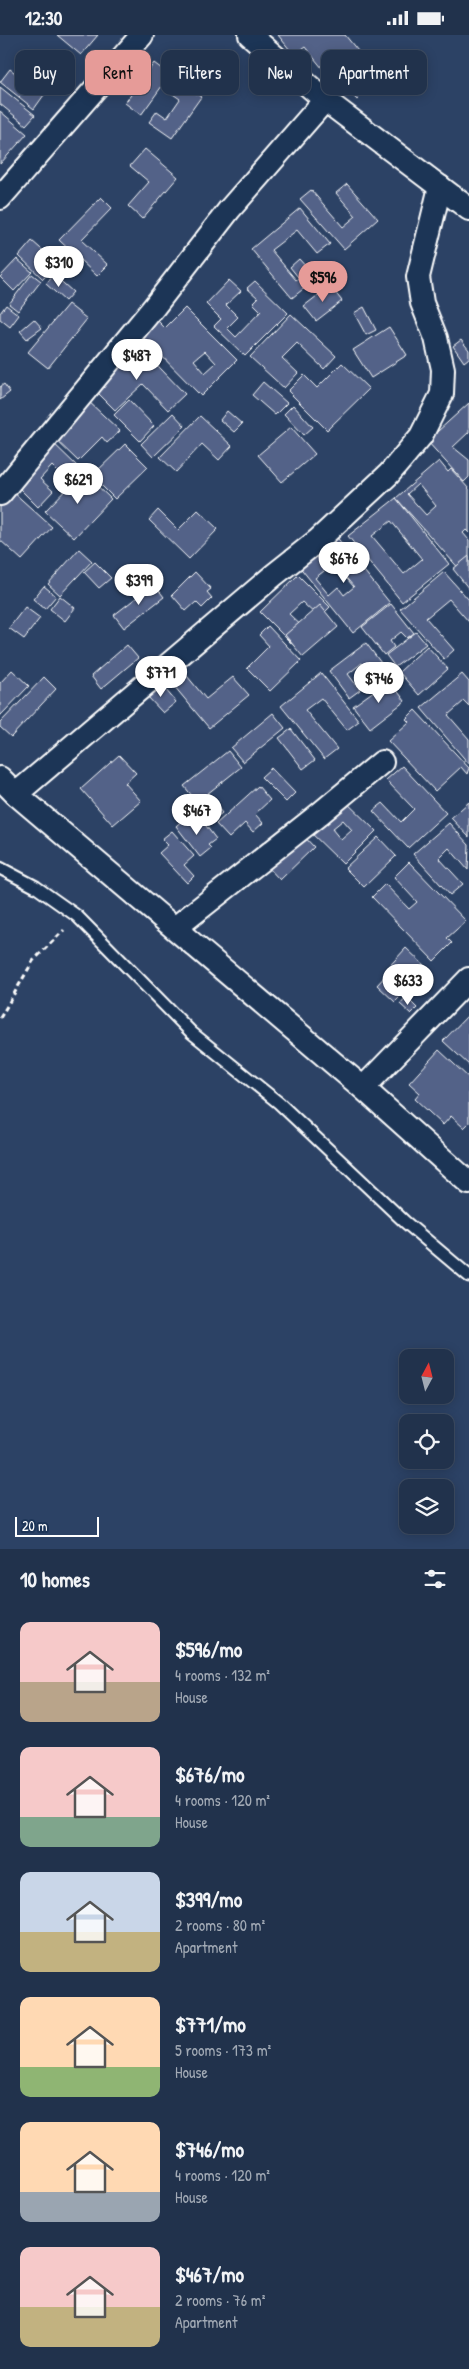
<!DOCTYPE html>
<meta charset="utf-8">
<style>
body{margin:0;font-family:"Patrick Hand",sans-serif;background:#293a53;color:#f1f3f6;height:100vh;display:flex;flex-direction:column;font-size:19px;white-space:nowrap}
*{box-sizing:border-box;margin:0}
p{font-size:16px;color:#a2aab5}
.icon{flex:none;width:28px;height:28px;fill:none;stroke:currentColor;stroke-width:2;stroke-linecap:round;stroke-linejoin:round}
.map{position:relative;height:1514px;overflow:hidden}
.side{display:flex;flex-direction:column;background:#21324c;flex:1}
.side>*{flex:none}
.guide{position:absolute;left:15px;top:15px;width:440px;height:45px;display:flex;gap:10px}
.needle{width:32px;rotate:7deg}
.controls{position:absolute;left:399px;top:1314px;display:grid;gap:10px}
.controls a{display:grid;place-items:center;width:55px;height:55px;border-radius:10px;background:#21324c;box-shadow:0 2px 12px #0003,0 0 0 1px #3e4d64;font-size:25px}
.scale{position:absolute;left:15px;bottom:12px;width:84px;box-sizing:border-box;padding-left:5px;border:2px solid #fff;border-top:0;font-size:14px;line-height:18px;white-space:nowrap;color:#fff;-webkit-text-stroke:4px #1d3557;paint-order:stroke}
.price{position:absolute;translate:-50% -42px;padding:0 11px;border-radius:18px;background:#fff;color:#222;font-size:16px;line-height:32px;filter:drop-shadow(0 1px 2px #0008)}
.price::after{content:'';position:absolute;left:50%;top:30px;width:15px;height:11px;margin-left:-8px;background:inherit;clip-path:polygon(0 0,100% 0,50% 100%)}
.price.active{background:#e69b98;color:#111}
ul{padding:0;list-style:none}
li{display:flex;align-items:center;gap:15px;height:125px;padding:0 20px}
li span{display:grid;place-items:center;flex:none;width:140px;height:100px;border-radius:10px;color:#555}
li>.icon{margin-inline-start:auto}
span .icon{width:60px;height:60px;fill:#fffc;stroke-width:1}
li b{font-size:21px}
h2{display:flex;justify-content:space-between;align-items:center;height:60px;padding:0 20px;font-size:21px}
.chip{padding:0 18px;border-radius:10px;background:#21324c;box-shadow:0 2px 12px #0003,0 0 0 1px #3e4d64;font-size:18px;line-height:45px}
.chip.active{background:#e69b98;color:#111}
.status{display:flex;justify-content:space-between;align-items:center;height:35px;padding:0 25px;background:#21324c;direction:ltr}
.status svg{height:14px;fill:currentColor}
.map>svg:first-child{display:block}
.building{fill:#536288;stroke:#fff;fill-rule:evenodd}
.lines{fill:none;stroke-linecap:round;stroke-linejoin:round}
.lane-casing{stroke:#fff;stroke-width:15}
.street-casing{stroke:#fff;stroke-width:26}
.path{stroke:#fff;stroke-width:3;stroke-dasharray:5 4;stroke-linecap:butt}
.lane{stroke:#1d3557;stroke-width:11}
.street{stroke:#1d3557;stroke-width:22}
</style>
<div class="status"><b>12:30</b><svg viewBox="0 0 49 12"><path d="M0 12V9h3v3zM5 12V6h3v6zM10 12V3h3v9zM15 12V0h3v12zM26 1h20v11H26zM47 4h2v5h-2z"/></svg></div>
<div class="map">
<svg width="469" height="1514" viewBox="0 0 469 1514">
<rect width="100%" height="100%" fill="#2c4265"/>
<filter id="ink" filterUnits="userSpaceOnUse"><feTurbulence type="fractalNoise" baseFrequency=".02" numOctaves="2"/><feDisplacementMap in="SourceGraphic" scale="10" xChannelSelector="R" yChannelSelector="G"/><feConvolveMatrix kernelMatrix="1 2 1 2 8 2 1 2 1" color-interpolation-filters="sRGB"/></filter>
<g filter="url(#ink)">
<g class="building">
<polygon points="57,0 98,0 81,20"/>
<polygon points="278,0 345,0 358,16 327,39 305,12 294,20"/>
<polygon points="37,16 61,36 45,56 21,36"/>
<polygon points="154,28 170,40 141,80 125,68"/>
<polygon points="10,34 44,60 34,74 0,47"/>
<polygon points="359,42 369,53 357,65 346,53"/>
<polygon points="175,44 201,62 172,103 149,87 157,76 167,83 180,64 167,55"/>
<polygon points="0,52 35,80 26,90 0,69"/>
<polygon points="0,76 27,99 0,129"/>
<polygon points="145,114 178,142 142,184 128,171 149,147 130,131"/>
<polygon points="347,149 378,184 344,214 300,164 311,155 343,192 356,181 336,158"/>
<polygon points="101,162 112,173 81,205 108,230 97,241 59,205"/>
<polygon points="300,173 330,209 317,219 297,195 271,215 296,245 310,233 318,242 292,263 251,214"/>
<polygon points="32,206 57,228 43,244 19,221"/>
<polygon points="17,224 32,237 14,256 0,242"/>
<polygon points="299,224 308,234 298,242 290,232"/>
<polygon points="32,239 41,246 18,276 9,269"/>
<polygon points="54,240 73,257 65,266 46,249"/>
<polygon points="229,245 241,256 226,270 238,282 227,293 236,302 261,276 253,268 258,263 247,253 255,246 288,278 245,321 214,291 221,284 206,269"/>
<polygon points="330,251 342,266 316,286 304,271"/>
<polygon points="68,269 87,284 48,333 28,317"/>
<polygon points="6,270 19,280 10,292 0,284 0,278"/>
<polygon points="364,272 376,295 366,300 354,278"/>
<path d="M 185,273 L 237,325 L 201,361 L 143,302 L 158,286 L 165,293 ZM 205,316 L 216,328 L 205,338 L 194,325 Z"/>
<polygon points="291,279 336,321 324,334 297,308 282,323 298,338 284,353 250,322"/>
<polygon points="34,284 42,293 27,304 20,296"/>
<polygon points="389,292 407,320 371,343 353,315"/>
<polygon points="461,305 469,315 469,323 464,327 453,311"/>
<polygon points="137,309 185,359 168,375 143,349 115,375 92,352"/>
<polygon points="342,328 369,354 327,395 288,356 304,340 317,353"/>
<polygon points="263,347 287,368 275,380 252,360"/>
<polygon points="4,349 10,357 0,365 0,352"/>
<polygon points="86,364 120,396 107,408 102,402 78,426 51,400"/>
<polygon points="129,365 154,391 140,406 114,380"/>
<polygon points="469,368 469,397 453,412 469,425 469,442 464,447 427,406"/>
<polygon points="293,370 313,392 304,400 284,379"/>
<polygon points="227,376 242,389 234,397 220,385"/>
<polygon points="173,378 185,391 153,422 141,409"/>
<polygon points="200,381 232,411 219,425 202,409 176,437 160,422"/>
<polygon points="291,392 315,419 282,447 258,420"/>
<polygon points="45,400 80,434 68,447 52,431 40,444 53,456 38,472 14,448"/>
<polygon points="125,409 148,432 115,464 92,441"/>
<path d="M 439,426 L 448,437 L 451,434 L 469,454 L 469,498 L 466,495 L 463,498 L 469,505 L 469,531 L 462,537 L 396,463 ZM 418,449 L 436,471 L 426,480 L 407,459 Z"/>
<polygon points="83,437 111,464 74,503 45,476"/>
<polygon points="12,456 52,492 22,525 0,505 0,469"/>
<path d="M 396,463 L 449,529 L 402,567 L 348,501 ZM 391,486 L 422,524 L 404,539 L 372,501 Z"/>
<polygon points="158,475 178,495 198,475 218,494 189,524 149,485"/>
<path d="M 335,500 L 390,568 L 353,598 L 298,530 ZM 322,515 L 354,552 L 344,560 L 338,552 L 329,560 L 315,543 L 328,533 L 316,520 Z"/>
<polygon points="79,514 92,526 60,560 48,549"/>
<polygon points="469,521 469,554 453,534"/>
<polygon points="95,527 111,543 99,553 84,537"/>
<polygon points="195,537 211,554 207,557 212,563 202,573 196,567 186,576 172,560"/>
<polygon points="444,537 469,565 469,587 449,564 426,583 454,615 444,624 400,574"/>
<polygon points="298,540 330,572 319,583 302,567 289,579 309,598 295,612 260,577"/>
<polygon points="154,549 164,562 124,593 114,580"/>
<polygon points="44,551 56,561 45,574 33,564"/>
<polygon points="60,561 75,573 65,586 50,574"/>
<polygon points="391,569 414,598 407,603 401,597 390,606 394,612 384,620 362,592"/>
<polygon points="320,570 338,592 303,622 285,600"/>
<polygon points="25,572 40,583 24,604 9,593"/>
<polygon points="268,591 301,626 270,656 247,633 269,611 259,600"/>
<polygon points="416,597 426,609 395,632 386,620"/>
<polygon points="366,608 384,632 373,641 362,628 348,639 360,655 349,663 329,636"/>
<polygon points="127,610 138,623 101,654 91,641"/>
<polygon points="427,611 448,634 419,660 399,637"/>
<polygon points="12,635 29,651 0,681 0,648"/>
<polygon points="321,638 359,686 347,695 321,663 305,675 337,714 324,724 281,671"/>
<polygon points="462,639 469,647 469,671 464,666 448,680 469,704 469,729 421,673"/>
<polygon points="187,641 206,664 233,642 249,660 209,693 174,651"/>
<polygon points="44,642 56,654 11,702 0,692 0,688"/>
<polygon points="389,645 405,666 370,693 353,671"/>
<polygon points="160,648 176,667 163,678 146,660"/>
<polygon points="415,675 469,733 467,739 461,732 435,756 388,706 409,687 406,684"/>
<polygon points="273,678 285,693 243,727 231,713"/>
<polygon points="291,694 315,725 303,734 279,703"/>
<polygon points="228,716 241,732 207,759 222,778 208,789 198,776 202,773 184,751"/>
<polygon points="119,720 136,738 125,748 141,766 113,790 81,754"/>
<polygon points="402,731 446,778 408,813 373,776 383,768 401,787 414,774 386,745"/>
<polygon points="271,733 295,758 286,767 261,742"/>
<polygon points="258,751 270,765 255,779 263,788 253,797 245,788 229,803 216,789"/>
<path d="M 338,759 L 376,796 L 343,829 L 305,792 ZM 343,785 L 352,795 L 341,805 L 332,794 Z"/>
<polygon points="469,767 469,802 451,783"/>
<polygon points="186,782 195,793 203,787 216,804 208,810 211,813 200,822 176,791"/>
<polygon points="449,788 469,810 468,835 449,813 439,823 463,849 450,860 413,819"/>
<polygon points="172,796 194,821 184,830 194,841 187,848 159,818 168,810 162,804"/>
<polygon points="300,797 314,812 280,845 266,830"/>
<polygon points="378,802 396,821 364,852 345,833"/>
<polygon points="409,827 466,886 447,903 452,908 434,926 372,862 385,849 409,874 417,867 394,842"/>
<polygon points="406,913 425,931 404,955 397,949 394,953 402,960 395,967 377,950 388,938 385,936"/>
<polygon points="406,962 417,973 411,979 400,969"/>
<polygon points="469,979 469,1030 443,1006"/>
<polygon points="439,1015 469,1043 469,1088 464,1093 451,1081 443,1090 415,1064 420,1058 409,1048"/>
</g>
<g class="lines">
<g class="lane-casing">
<polyline id="lane" points="0,833 36,852 77,881 192,998 279,1068 405,1187 469,1241"/>
</g>
<g class="street-casing">
<g id="street">
<polyline points="250,0 325,65 469,174"/>
<polyline points="0,163 142,0"/>
<polyline points="0,459 154,272 229,175 325,65"/>
<polyline points="0,743 16,759 363,1053 469,1148"/>
<polyline points="16,759 274,540 317,506 389,439 421,401 442,359 443,334 436,303 422,268 418,242 440,152"/>
<polyline points="175,893 317,781 382,727"/>
<polyline points="363,1053 469,944"/>
</g>
</g>
<polyline class="path" points="0,983 33,926 64,895"/>
<use href="#lane" class="lane"/>
<use href="#street" class="street"/>
</g>
</g>
</svg>
<div class="controls">
<a><svg class="needle" viewBox="-14 -14 28 28"><path d="M0-13l5 13h-10z" fill="#e53935"/><path d="M0 13l5-13h-10z" fill="#a2aab5"/></svg></a>
<a><svg class="icon" aria-label="locate" viewBox="0 0 24 24"><circle cx="12" cy="12" r="6"/><path d="M12 2v4M12 18v4M2 12h4M18 12h4"/></svg></a>
<a><svg class="icon" aria-label="layers" viewBox="0 0 24 24"><path d="M12 4l9 5-9 5-9-5zM3 14l9 5 9-5"/></svg></a>
</div>
<div class="scale">20 m</div>
<b class="price" style="left:59px;top:253px">$310</b>
<b class="price active" style="left:323px;top:268px">$596</b>
<b class="price" style="left:137px;top:346px">$487</b>
<b class="price" style="left:78px;top:470px">$629</b>
<b class="price" style="left:344px;top:549px">$676</b>
<b class="price" style="left:139px;top:571px">$399</b>
<b class="price" style="left:161px;top:663px">$771</b>
<b class="price" style="left:379px;top:669px">$746</b>
<b class="price" style="left:197px;top:801px">$467</b>
<b class="price" style="left:408px;top:971px">$633</b>
<div class="guide">
<a class="chip">Buy</a>
<a class="chip active">Rent</a>
<a class="chip">Filters</a>
<a class="chip">New</a>
<a class="chip">Apartment</a>
</div>
</div>
<section class="side">
<h2>10 homes<svg class="icon" aria-label="filters" viewBox="0 0 24 24"><path d="M4 7h16M4 17h16"/><circle cx="9" cy="7" r="2"/><circle cx="15" cy="17" r="2"/></svg></h2>
<ul>
<li><span style="background:linear-gradient(#f6c9c9 60%,#b9a48a 0)"><svg class="icon" aria-label="home" viewBox="0 0 24 24"><path d="M3 11l9-7 9 7M6 9v11h12V9"/></svg></span><div><b>$596/mo</b><p>4 rooms · 132 m²</p><p>House</p></div></li>
<li><span style="background:linear-gradient(#f6c9c9 70%,#7fa58c 0)"><svg class="icon" aria-label="home" viewBox="0 0 24 24"><path d="M3 11l9-7 9 7M6 9v11h12V9"/></svg></span><div><b>$676/mo</b><p>4 rooms · 120 m²</p><p>House</p></div></li>
<li><span style="background:linear-gradient(#c9d6e8 60%,#c2b280 0)"><svg class="icon" aria-label="home" viewBox="0 0 24 24"><path d="M3 11l9-7 9 7M6 9v11h12V9"/></svg></span><div><b>$399/mo</b><p>2 rooms · 80 m²</p><p>Apartment</p></div></li>
<li><span style="background:linear-gradient(#ffd9b3 70%,#8fb573 0)"><svg class="icon" aria-label="home" viewBox="0 0 24 24"><path d="M3 11l9-7 9 7M6 9v11h12V9"/></svg></span><div><b>$771/mo</b><p>5 rooms · 173 m²</p><p>House</p></div></li>
<li><span style="background:linear-gradient(#ffd9b3 70%,#9aa5b1 0)"><svg class="icon" aria-label="home" viewBox="0 0 24 24"><path d="M3 11l9-7 9 7M6 9v11h12V9"/></svg></span><div><b>$746/mo</b><p>4 rooms · 120 m²</p><p>House</p></div></li>
<li><span style="background:linear-gradient(#f6c9c9 60%,#c2b280 0)"><svg class="icon" aria-label="home" viewBox="0 0 24 24"><path d="M3 11l9-7 9 7M6 9v11h12V9"/></svg></span><div><b>$467/mo</b><p>2 rooms · 76 m²</p><p>Apartment</p></div></li>
</ul>
</section>
